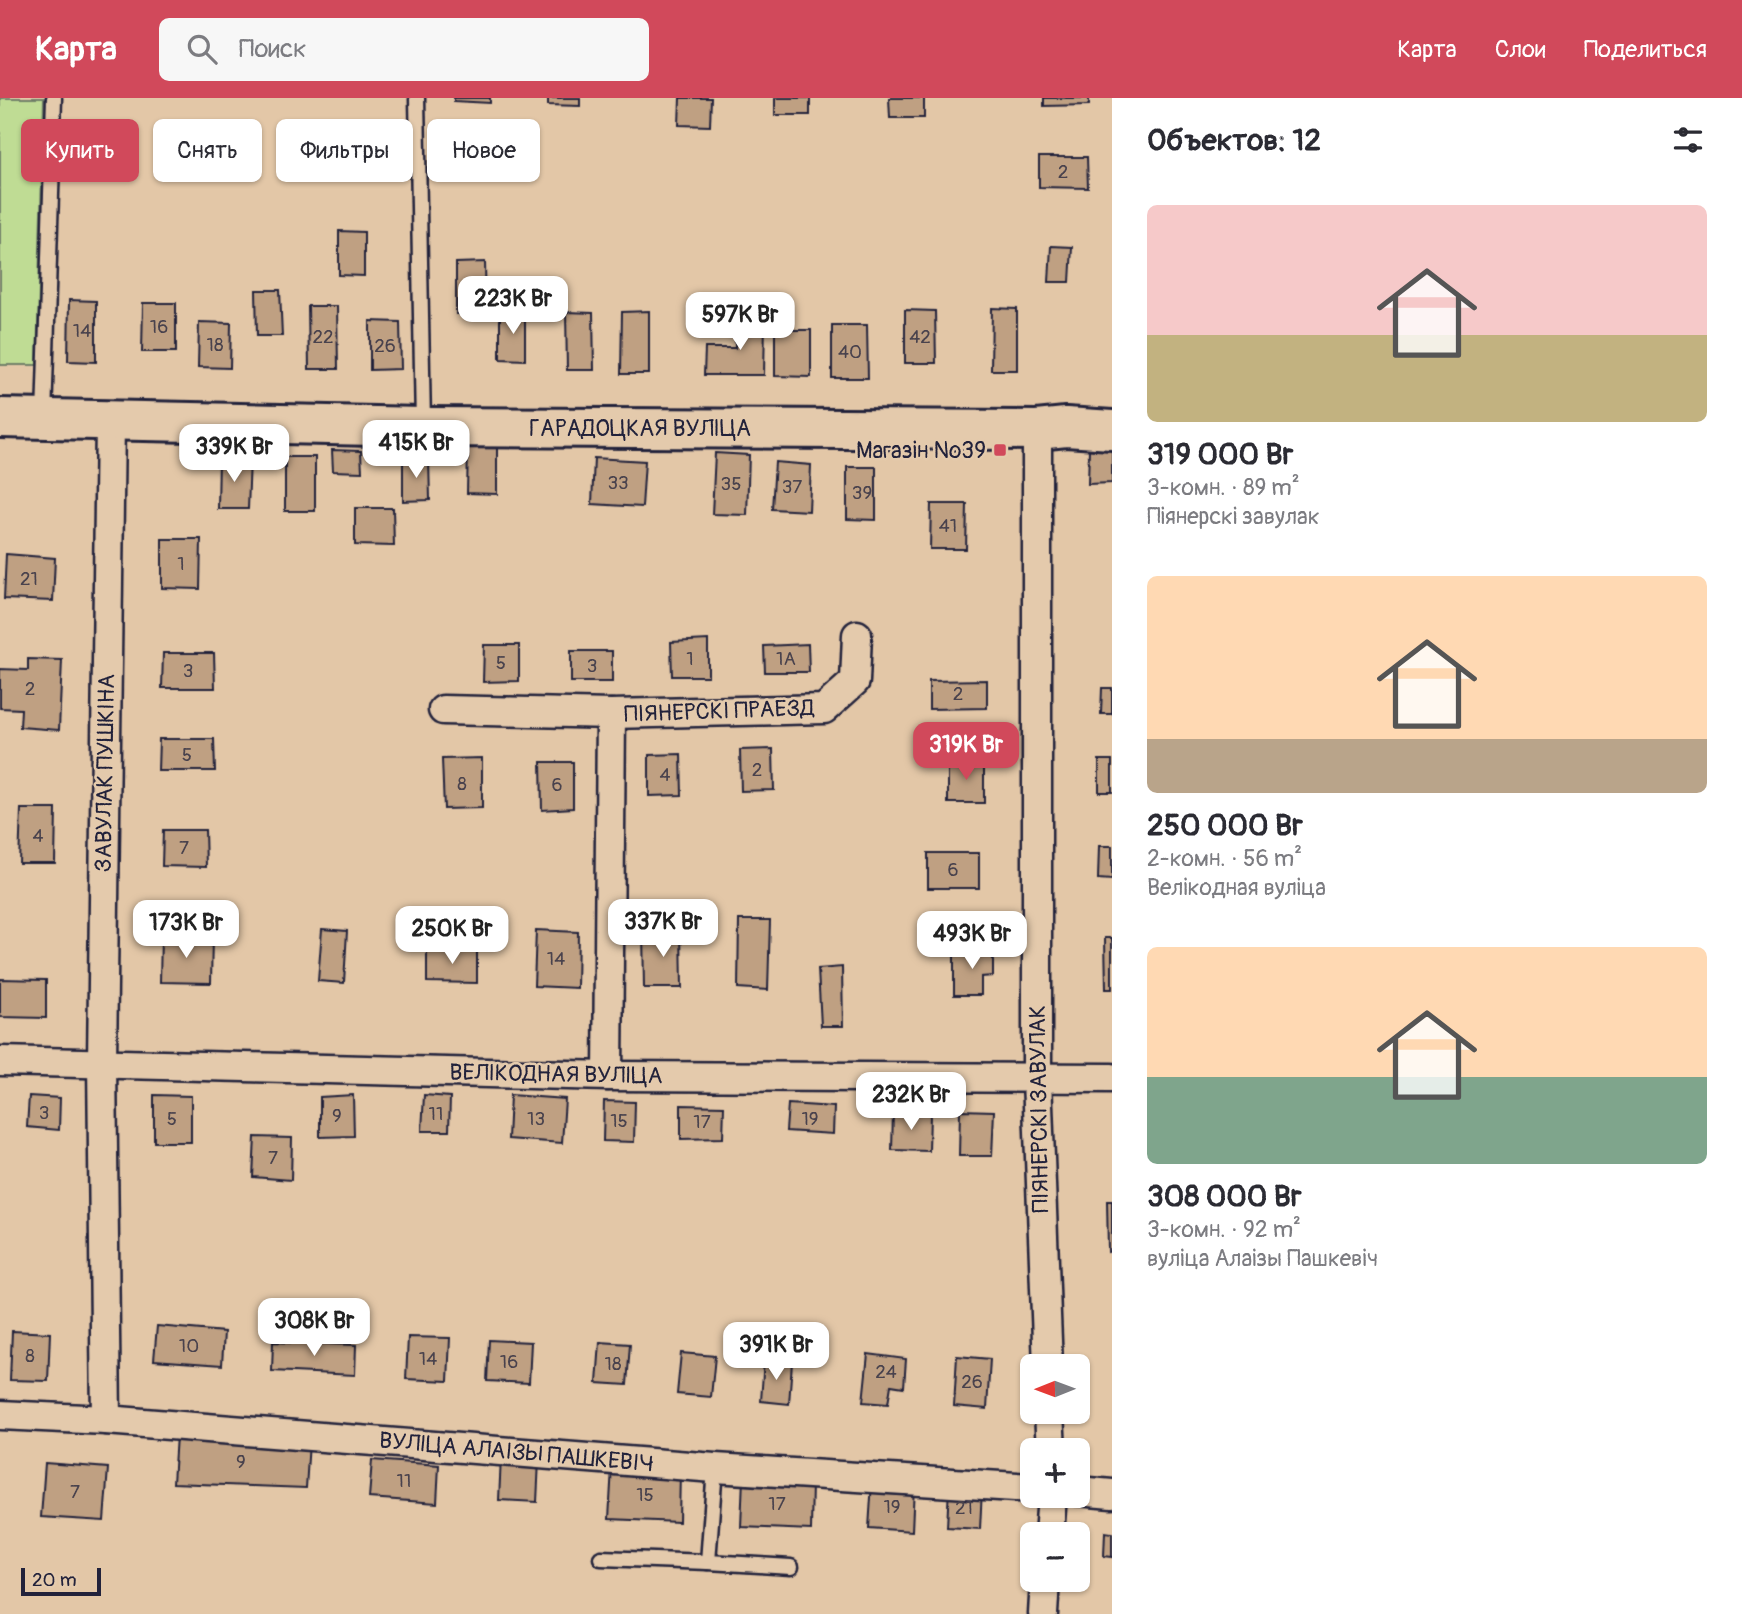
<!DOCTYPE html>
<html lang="ru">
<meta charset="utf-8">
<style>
body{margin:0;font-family:Pangolin,sans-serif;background:#f7f7f7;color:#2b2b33;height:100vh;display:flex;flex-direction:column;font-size:26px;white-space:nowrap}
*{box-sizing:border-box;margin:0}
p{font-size:23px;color:#7c7c81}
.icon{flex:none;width:38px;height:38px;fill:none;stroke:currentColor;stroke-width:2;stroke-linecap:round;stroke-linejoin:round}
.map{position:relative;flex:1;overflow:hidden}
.sheet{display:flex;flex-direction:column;background:#fff;width:630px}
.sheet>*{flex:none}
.banner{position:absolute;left:21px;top:21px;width:665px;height:63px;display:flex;gap:14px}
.needle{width:46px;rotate:269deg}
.buttons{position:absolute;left:1020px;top:1256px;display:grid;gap:14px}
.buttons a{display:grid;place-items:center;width:70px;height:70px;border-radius:10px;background:#fff;box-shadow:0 2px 5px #0004;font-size:35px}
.scale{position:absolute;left:21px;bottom:18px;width:80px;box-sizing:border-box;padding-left:7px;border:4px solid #22223b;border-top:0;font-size:19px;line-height:24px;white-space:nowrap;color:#22223b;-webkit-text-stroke:5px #e4caac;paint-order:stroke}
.price{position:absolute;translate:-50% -60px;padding:0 16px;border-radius:14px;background:#fff;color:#222;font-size:23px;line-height:46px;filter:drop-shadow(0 2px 4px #0008)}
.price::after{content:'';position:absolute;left:50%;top:42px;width:21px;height:16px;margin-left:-10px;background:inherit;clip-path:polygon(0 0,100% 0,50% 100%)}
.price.active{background:#d1495b;color:#fff}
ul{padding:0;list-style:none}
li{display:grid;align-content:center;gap:14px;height:371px;padding:0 35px}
li span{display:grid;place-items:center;height:217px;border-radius:10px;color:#555}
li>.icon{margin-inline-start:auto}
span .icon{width:126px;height:126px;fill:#fffc;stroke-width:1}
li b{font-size:30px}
h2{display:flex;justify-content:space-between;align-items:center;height:84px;padding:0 35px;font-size:30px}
.pill{padding:0 24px;border-radius:10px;background:#fff;box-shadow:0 2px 5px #0004;font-size:24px;line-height:63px}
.pill.active{background:#d1495b;color:#fff}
header{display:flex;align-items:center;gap:42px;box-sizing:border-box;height:98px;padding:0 35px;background:#d1495b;color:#fff}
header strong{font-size:33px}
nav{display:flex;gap:38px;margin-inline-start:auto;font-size:24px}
.search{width:490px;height:63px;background:#f7f7f7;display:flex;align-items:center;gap:18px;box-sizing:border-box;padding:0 24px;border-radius:10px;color:#7c7c81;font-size:26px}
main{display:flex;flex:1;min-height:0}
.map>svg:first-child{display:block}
.green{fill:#bfdc94;stroke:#707f68;stroke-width:2}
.building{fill:#bfa082;stroke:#22223b;stroke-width:2}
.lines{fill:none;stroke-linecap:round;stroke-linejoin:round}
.lane-casing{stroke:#22223b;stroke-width:19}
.street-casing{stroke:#22223b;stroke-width:33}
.secondary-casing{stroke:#22223b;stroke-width:44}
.lane{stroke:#e4caac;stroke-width:14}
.street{stroke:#e4caac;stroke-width:28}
.secondary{stroke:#e4caac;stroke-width:38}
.poi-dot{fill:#d1495b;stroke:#e4caac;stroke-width:2.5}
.labels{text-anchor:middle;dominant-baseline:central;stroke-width:5;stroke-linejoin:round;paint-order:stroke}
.number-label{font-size:19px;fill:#49424d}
.street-label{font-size:23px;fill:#22223b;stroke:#e4caac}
.poi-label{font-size:23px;fill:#22223b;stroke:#e4caac;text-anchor:end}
</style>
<header>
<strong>Карта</strong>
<div class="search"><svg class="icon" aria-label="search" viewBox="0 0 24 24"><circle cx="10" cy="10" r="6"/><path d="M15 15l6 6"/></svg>Поиск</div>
<nav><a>Карта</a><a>Слои</a><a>Поделиться</a></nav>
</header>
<main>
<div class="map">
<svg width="1112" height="1516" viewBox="0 0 1112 1516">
<rect width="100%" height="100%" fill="#e3c7a7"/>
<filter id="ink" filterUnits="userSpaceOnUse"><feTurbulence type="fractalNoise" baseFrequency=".0143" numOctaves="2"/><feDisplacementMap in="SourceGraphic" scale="14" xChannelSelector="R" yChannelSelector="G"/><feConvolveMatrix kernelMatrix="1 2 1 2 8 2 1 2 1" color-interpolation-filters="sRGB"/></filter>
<g filter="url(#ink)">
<polygon class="green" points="0,0 44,0 37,267 0,267"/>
<g class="building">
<polygon points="454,0 490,0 490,5 454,3"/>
<polygon points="548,0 580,0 580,8 548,7"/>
<polygon points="680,0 711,0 710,28 679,27"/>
<rect x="775" y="0" width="35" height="17"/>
<polygon points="889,0 924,0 924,20 890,20"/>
<polygon points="1044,0 1089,0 1089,7 1044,8"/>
<polygon points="1039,59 1087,59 1088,90 1039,89"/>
<polygon points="339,133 364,134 364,178 339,177"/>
<polygon points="1051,148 1072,149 1070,184 1049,184"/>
<polygon points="485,164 486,215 456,216 456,165"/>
<polygon points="256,192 280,192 282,238 257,238"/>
<polygon points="69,202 96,203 96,264 68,263"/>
<polygon points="143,205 176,205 176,254 142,254"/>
<polygon points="308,208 337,208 338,271 309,271"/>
<polygon points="992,210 1017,211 1017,272 991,272"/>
<polygon points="905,212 935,213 936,265 905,265"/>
<polygon points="649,213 649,276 621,276 622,214"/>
<polygon points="500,214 525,214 525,262 500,261"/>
<polygon points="566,214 593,215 594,272 567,272"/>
<polygon points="735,222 765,223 764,277 704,277 705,250 735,250"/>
<polygon points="370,223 400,224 401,271 370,272"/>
<polygon points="199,224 231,225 230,270 198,269"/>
<polygon points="832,227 867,227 868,280 832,280"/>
<polygon points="775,232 811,232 811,279 775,278"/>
<polygon points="468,349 497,349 497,396 467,395"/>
<polygon points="1112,350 1112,385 1088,386 1089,351"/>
<polygon points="332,352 361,353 362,374 333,373"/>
<polygon points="715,355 749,357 747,417 712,416"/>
<rect x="285" y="359" width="30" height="54"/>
<polygon points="403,359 429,362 430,402 403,403"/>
<polygon points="219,360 250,361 248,411 218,411"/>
<polygon points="594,360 645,363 642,409 592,406"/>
<polygon points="775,364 811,367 809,413 772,411"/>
<polygon points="847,369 876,369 876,422 847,421"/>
<polygon points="931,406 967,406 966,451 930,451"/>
<polygon points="355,410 393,410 394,448 355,447"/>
<polygon points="162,441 201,441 200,491 162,490"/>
<polygon points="6,456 55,460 53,503 4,501"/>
<polygon points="708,542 708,578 672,578 671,544"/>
<polygon points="808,546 809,574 765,574 764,548"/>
<polygon points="484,547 519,547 519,583 483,584"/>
<rect x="571" y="553" width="41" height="31"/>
<polygon points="163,555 214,555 215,590 162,590"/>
<polygon points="28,561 62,562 59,632 20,629 21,611 0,610 0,571 28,572"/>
<polygon points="987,582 987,610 929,611 929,583"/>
<polygon points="1102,590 1112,590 1112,616 1101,616"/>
<polygon points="159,641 214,641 215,673 158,673"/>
<polygon points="773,651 774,692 741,693 740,652"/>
<polygon points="681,656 682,697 649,698 649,657"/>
<polygon points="482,660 482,710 444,711 442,661"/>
<rect x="1099" y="662" width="13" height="32"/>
<polygon points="984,663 984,705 948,705 948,665"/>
<polygon points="541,664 573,664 573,710 542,712"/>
<polygon points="21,711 56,711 55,765 19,765"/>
<polygon points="163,732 205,732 206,769 162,768"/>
<polygon points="1099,748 1112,748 1112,782 1098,781"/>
<rect x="928" y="755" width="51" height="35"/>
<polygon points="739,822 770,822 768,892 738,890"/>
<polygon points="322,831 347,833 344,885 318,883"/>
<polygon points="536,832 578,834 577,890 534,888"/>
<polygon points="643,832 681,832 682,890 644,890"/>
<polygon points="161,838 212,839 211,885 160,884"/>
<polygon points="1105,840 1112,840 1112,891 1106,891"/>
<polygon points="427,852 477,852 477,885 427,884"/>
<polygon points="993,853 993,878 981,879 981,897 954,897 954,854"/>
<polygon points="842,869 843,928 821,928 818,871"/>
<polygon points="0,881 46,882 46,920 0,919"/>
<polygon points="154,997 191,998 191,1044 154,1044"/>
<polygon points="353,997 354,1038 320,1039 320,999"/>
<polygon points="424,997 450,999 449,1033 422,1033"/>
<polygon points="510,997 565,1001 562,1045 508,1041"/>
<polygon points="29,998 60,1000 59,1032 27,1029"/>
<polygon points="604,1003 635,1004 634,1044 603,1043"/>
<polygon points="788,1006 834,1009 833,1036 786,1033"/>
<polygon points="681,1007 724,1008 723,1040 681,1041"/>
<polygon points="960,1012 994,1013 992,1058 959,1058"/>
<polygon points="893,1014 930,1016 929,1053 892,1052"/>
<polygon points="255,1039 292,1040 291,1082 253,1079"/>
<polygon points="1107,1103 1112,1103 1112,1153 1108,1154"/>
<polygon points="157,1228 224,1234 222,1267 154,1262"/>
<polygon points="12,1233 50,1235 48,1283 10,1282"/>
<polygon points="408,1239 450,1240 448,1283 406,1281"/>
<polygon points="489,1242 531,1244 529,1285 487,1283"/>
<polygon points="273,1244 356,1247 355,1277 272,1273"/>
<polygon points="600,1244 630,1246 627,1287 597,1285"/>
<polygon points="681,1255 715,1258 711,1299 677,1296"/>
<polygon points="868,1256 906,1261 904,1289 891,1287 888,1306 863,1304"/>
<polygon points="957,1258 990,1261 987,1311 954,1308"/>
<polygon points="764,1261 792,1264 789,1306 761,1303"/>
<polygon points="176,1337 309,1344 306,1390 173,1385"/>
<polygon points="501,1359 539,1362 537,1404 499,1402"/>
<polygon points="372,1362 439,1367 437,1405 369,1400"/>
<polygon points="45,1365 108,1370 104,1423 41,1419"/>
<polygon points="612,1369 680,1372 679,1424 609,1421"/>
<polygon points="743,1380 812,1384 811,1432 741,1429"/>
<polygon points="872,1384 914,1387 912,1433 869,1430"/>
<polygon points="949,1389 982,1391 980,1431 947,1429"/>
<polygon points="1105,1434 1112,1435 1112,1459 1104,1458"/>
</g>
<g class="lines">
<g class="lane-casing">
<g id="lane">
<polyline points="417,0 423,327"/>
<polyline points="44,320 54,0"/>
<polyline points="715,1370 708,1464 791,1469"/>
<polyline points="601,1460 708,1464"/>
</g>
</g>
<g class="street-casing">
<g id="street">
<polyline points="1037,332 1037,981 1048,1269"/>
<polyline points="443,612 611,616 824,611 855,583 857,537"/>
<polyline points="0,963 608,978 1112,980"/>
<polyline points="608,978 611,616"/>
<polyline points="1049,1314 1051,1353"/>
<polyline points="0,1317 106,1322 715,1370 1032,1390"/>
<polyline points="106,1322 102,964 110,322"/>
<polyline points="1078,1393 1112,1396"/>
<polyline points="1049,1437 1052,1398"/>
<polyline points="1043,1516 1045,1482"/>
</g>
</g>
<g class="secondary-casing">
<polyline id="secondary" points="0,320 423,329 1037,332 1066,329 1112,332"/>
</g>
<use href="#lane" class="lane"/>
<use href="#street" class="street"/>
<use href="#secondary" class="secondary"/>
</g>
</g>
<rect class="poi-dot" x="993" y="345" width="14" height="14" rx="3.5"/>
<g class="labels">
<g class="number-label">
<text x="1063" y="74">2</text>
<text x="159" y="229">16</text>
<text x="82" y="233">14</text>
<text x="323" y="239">22</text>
<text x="920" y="239">42</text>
<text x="215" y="247">18</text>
<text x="385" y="248">26</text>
<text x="850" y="254">40</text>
<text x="618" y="385">33</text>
<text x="731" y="386">35</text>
<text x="792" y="389">37</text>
<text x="862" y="395">39</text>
<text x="948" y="428">41</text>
<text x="181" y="466">1</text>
<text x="29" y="481">21</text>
<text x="690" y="561">1</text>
<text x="786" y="561">1А</text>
<text x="501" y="565">5</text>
<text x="592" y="568">3</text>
<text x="188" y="573">3</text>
<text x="30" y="591">2</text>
<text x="958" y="596">2</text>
<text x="187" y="657">5</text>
<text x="757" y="672">2</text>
<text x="665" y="677">4</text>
<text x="462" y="686">8</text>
<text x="557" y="687">6</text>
<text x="38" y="738">4</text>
<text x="184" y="750">7</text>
<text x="953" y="772">6</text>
<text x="556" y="861">14</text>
<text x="44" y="1015">3</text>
<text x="436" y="1016">11</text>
<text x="337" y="1018">9</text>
<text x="172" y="1021">5</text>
<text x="536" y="1021">13</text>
<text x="810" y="1021">19</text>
<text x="619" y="1023">15</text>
<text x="702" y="1024">17</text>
<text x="273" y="1060">7</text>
<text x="189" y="1248">10</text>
<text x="30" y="1258">8</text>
<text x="428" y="1261">14</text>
<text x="509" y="1264">16</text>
<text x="613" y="1266">18</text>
<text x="886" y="1274">24</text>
<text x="972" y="1284">26</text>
<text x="241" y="1364">9</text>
<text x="404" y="1383">11</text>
<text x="75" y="1394">7</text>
<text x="645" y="1397">15</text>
<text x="777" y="1406">17</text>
<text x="892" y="1409">19</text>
<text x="964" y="1410">21</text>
</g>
<g class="street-label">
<text x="640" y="330">ГАРАДОЦКАЯ ВУЛІЦА</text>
<text transform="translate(719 613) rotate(-2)">ПІЯНЕРСКІ ПРАЕЗД</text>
<text transform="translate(105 675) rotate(-89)">ЗАВУЛАК ПУШКІНА</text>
<text transform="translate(556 976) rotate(1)">ВЕЛІКОДНАЯ ВУЛІЦА</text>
<text transform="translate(1039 1011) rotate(-91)">ПІЯНЕРСКІ ЗАВУЛАК</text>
<text transform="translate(516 1354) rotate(5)">ВУЛІЦА АЛАІЗЫ ПАШКЕВІЧ</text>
</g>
<g class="poi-label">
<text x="986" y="352">Магазін №39</text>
</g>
</g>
</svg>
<div class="buttons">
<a><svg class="needle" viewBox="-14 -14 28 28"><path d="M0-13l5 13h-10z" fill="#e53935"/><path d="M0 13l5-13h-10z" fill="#7c7c81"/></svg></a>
<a>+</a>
<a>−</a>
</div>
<div class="scale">20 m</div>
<b class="price" style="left:513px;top:238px">223K Br</b>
<b class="price" style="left:740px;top:254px">597K Br</b>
<b class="price" style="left:416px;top:382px">415K Br</b>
<b class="price" style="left:234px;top:386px">339K Br</b>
<b class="price active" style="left:966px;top:684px">319K Br</b>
<b class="price" style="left:663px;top:861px">337K Br</b>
<b class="price" style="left:186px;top:862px">173K Br</b>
<b class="price" style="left:452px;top:868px">250K Br</b>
<b class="price" style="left:972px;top:873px">493K Br</b>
<b class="price" style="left:911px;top:1034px">232K Br</b>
<b class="price" style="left:314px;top:1260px">308K Br</b>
<b class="price" style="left:776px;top:1284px">391K Br</b>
<div class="banner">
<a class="pill active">Купить</a>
<a class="pill">Снять</a>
<a class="pill">Фильтры</a>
<a class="pill">Новое</a>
</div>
</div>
<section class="sheet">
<h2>Объектов: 12<svg class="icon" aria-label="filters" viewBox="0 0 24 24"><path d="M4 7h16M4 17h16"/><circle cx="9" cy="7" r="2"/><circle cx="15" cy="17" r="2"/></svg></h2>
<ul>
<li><span style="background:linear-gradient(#f6c9c9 60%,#c2b280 0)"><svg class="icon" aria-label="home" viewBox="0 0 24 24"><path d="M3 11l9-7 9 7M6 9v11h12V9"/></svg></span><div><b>319 000 Br</b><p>3-комн. · 89 m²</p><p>Піянерскі завулак</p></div></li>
<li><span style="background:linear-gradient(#ffd9b3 75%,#b9a48a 0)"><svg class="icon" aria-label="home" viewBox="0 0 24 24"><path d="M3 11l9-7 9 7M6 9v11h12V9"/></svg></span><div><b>250 000 Br</b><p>2-комн. · 56 m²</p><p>Велікодная вуліца</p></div></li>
<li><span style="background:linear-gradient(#ffd9b3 60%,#7fa58c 0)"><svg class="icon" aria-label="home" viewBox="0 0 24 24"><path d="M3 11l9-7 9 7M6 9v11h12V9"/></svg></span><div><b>308 000 Br</b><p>3-комн. · 92 m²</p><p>вуліца Алаізы Пашкевіч</p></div></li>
</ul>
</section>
</main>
